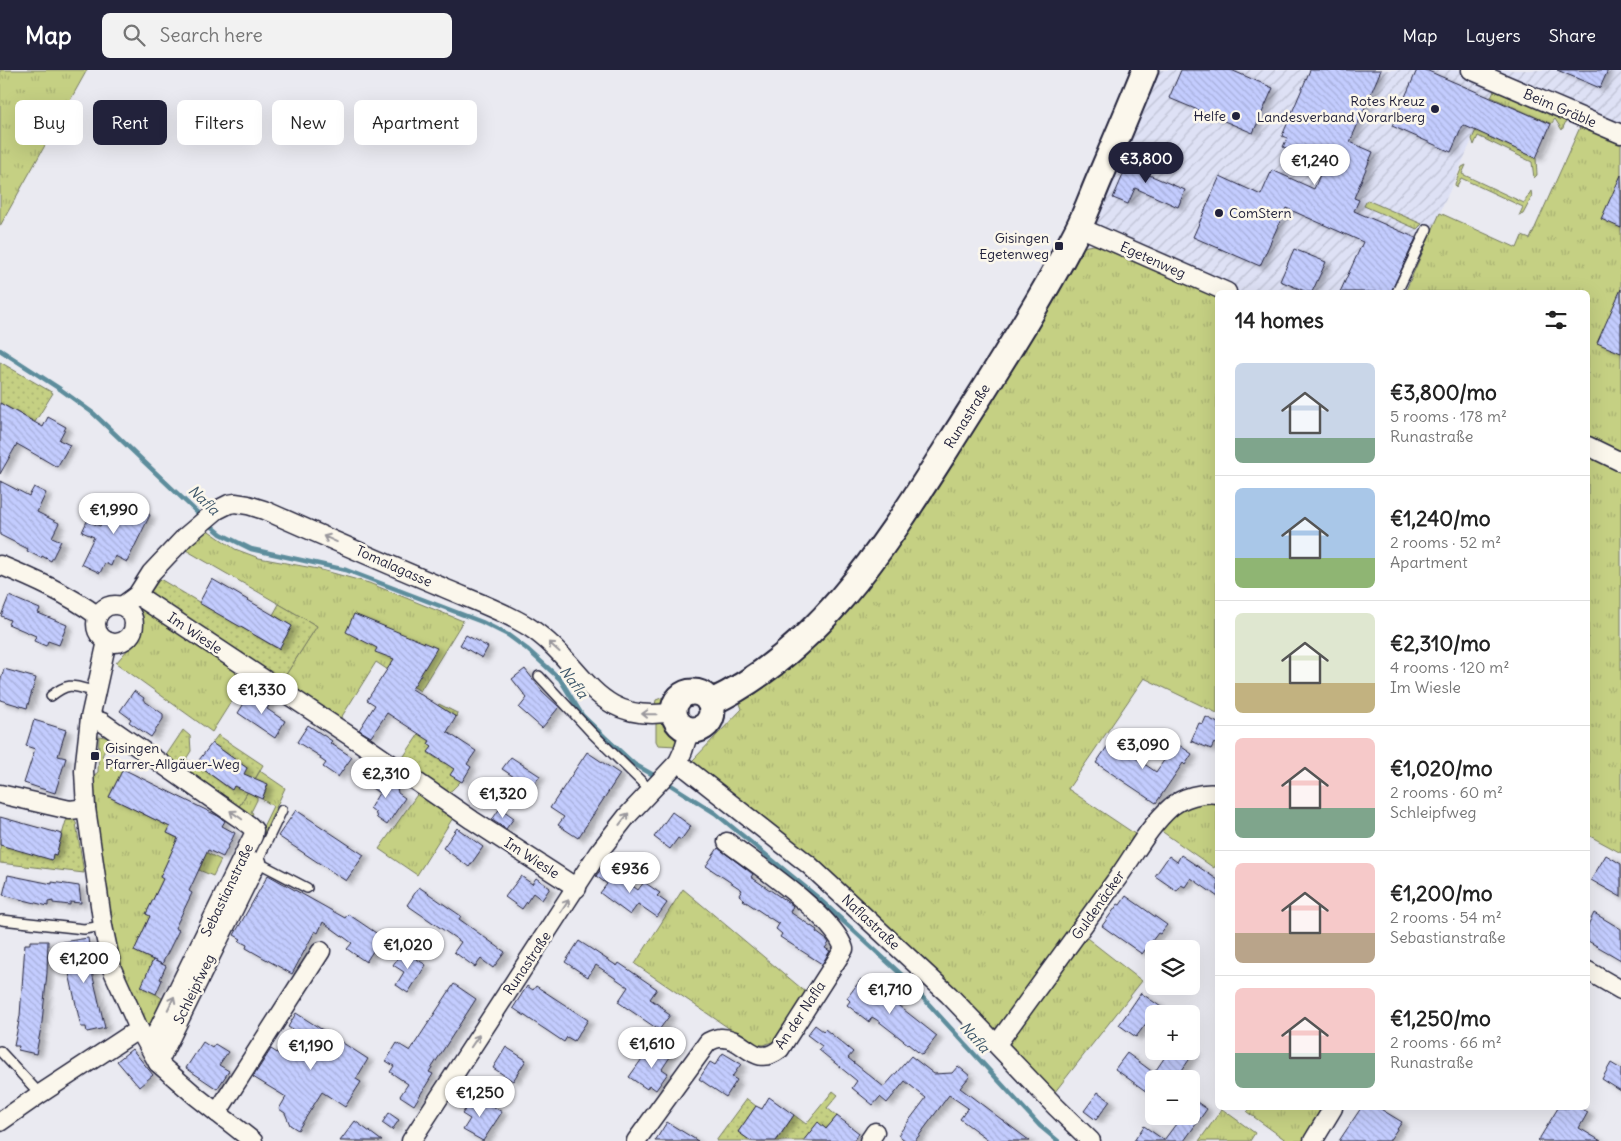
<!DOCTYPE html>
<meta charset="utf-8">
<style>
body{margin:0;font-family:Delius,sans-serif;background:#f2f2f2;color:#222;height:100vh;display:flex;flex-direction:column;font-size:19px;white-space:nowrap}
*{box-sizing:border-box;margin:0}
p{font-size:16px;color:#767676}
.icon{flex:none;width:28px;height:28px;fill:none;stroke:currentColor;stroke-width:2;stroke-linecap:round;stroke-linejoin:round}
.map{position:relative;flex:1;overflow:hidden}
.sheet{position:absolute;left:1215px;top:220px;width:375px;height:820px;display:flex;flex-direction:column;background:#fff;border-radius:8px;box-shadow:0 5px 20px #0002}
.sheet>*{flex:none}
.banner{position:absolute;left:15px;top:30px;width:475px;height:45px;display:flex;gap:10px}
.buttons{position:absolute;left:1145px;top:870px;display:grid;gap:10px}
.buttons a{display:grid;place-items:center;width:55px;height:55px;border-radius:8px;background:#fff;box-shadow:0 5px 20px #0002;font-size:25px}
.price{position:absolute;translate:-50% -42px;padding:0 11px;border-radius:18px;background:#fff;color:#222;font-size:16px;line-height:32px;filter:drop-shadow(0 1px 2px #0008)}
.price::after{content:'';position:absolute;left:50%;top:30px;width:15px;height:11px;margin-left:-8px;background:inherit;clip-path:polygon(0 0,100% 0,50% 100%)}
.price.selected{background:#22223b;color:#fff}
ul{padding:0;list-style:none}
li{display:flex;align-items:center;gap:15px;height:125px;padding:0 20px}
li+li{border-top:1px solid #e0e0e0}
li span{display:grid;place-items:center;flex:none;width:140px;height:100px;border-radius:8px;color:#555}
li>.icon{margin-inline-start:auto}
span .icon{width:60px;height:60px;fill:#fffc;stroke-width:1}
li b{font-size:21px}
h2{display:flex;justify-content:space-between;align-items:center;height:60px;padding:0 20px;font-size:21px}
.tag{padding:0 18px;border-radius:8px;background:#fff;box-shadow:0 5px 20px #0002;font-size:18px;line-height:45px}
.tag.selected{background:#22223b;color:#fff}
header{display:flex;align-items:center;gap:30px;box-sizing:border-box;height:70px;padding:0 25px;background:#22223b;color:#fff}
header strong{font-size:24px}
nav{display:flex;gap:28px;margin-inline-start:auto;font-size:18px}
.search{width:350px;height:45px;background:#f2f2f2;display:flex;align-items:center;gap:12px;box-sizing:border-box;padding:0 18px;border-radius:8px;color:#767676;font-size:19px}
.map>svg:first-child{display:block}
.industrial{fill:url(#industrial-furrows)}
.grass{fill:url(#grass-tufts);stroke:#74795f}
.park{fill:url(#park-dots);stroke:#74795f}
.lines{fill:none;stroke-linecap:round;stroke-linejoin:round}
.stream{stroke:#5d8d9c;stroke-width:4.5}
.building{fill:url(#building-back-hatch);stroke:#22223b;filter:url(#shadow)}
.lane-casing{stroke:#22223b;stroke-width:12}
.street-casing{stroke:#22223b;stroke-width:21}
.secondary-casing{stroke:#22223b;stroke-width:29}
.lane{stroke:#fbf7ec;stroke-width:9}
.street{stroke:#fbf7ec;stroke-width:18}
.secondary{stroke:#fbf7ec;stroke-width:25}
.oneway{stroke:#99979c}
.poi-dot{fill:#22223b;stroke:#fbf7ec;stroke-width:2}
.labels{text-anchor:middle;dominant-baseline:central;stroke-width:5;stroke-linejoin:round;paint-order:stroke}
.poi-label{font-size:14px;fill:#22223b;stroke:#fbf7ec;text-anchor:end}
.street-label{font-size:14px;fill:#22223b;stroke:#fbf7ec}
.water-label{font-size:15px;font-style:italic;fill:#3f586b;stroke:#fbf7ec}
</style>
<header>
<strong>Map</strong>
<div class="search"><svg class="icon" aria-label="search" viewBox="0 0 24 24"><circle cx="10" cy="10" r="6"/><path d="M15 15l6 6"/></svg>Search here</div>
<nav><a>Map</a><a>Layers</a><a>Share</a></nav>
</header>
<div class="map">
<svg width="1621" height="1071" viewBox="0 0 1621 1071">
<defs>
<pattern id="industrial-furrows" width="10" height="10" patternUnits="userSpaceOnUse" patternTransform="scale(1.25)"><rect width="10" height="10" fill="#dee1f5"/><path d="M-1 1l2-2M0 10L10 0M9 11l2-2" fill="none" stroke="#bec1d3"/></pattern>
<pattern id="grass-tufts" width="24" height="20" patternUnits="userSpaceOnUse" patternTransform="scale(1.25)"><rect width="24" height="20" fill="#c5d083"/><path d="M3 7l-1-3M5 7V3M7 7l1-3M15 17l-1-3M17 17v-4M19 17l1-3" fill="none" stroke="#a9b272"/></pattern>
<pattern id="park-dots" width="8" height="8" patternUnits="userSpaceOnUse" patternTransform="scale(1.25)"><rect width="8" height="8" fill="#c5d083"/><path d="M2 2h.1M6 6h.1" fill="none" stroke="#a9b272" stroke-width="1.8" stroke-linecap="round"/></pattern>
<pattern id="building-back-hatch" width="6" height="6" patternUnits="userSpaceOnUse" patternTransform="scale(1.25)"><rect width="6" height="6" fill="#c3ccfe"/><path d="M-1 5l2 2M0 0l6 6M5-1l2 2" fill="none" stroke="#a7afdb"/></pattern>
<filter id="shadow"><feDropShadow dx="5.5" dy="3" stdDeviation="2.5" flood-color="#0004"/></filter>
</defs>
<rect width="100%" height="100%" fill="#eaeaf1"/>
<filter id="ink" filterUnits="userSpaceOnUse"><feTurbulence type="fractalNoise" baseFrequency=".02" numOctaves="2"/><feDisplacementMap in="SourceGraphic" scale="10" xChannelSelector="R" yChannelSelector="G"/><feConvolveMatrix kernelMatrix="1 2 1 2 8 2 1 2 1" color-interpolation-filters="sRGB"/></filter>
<g filter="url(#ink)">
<polygon class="industrial" points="1145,0 1621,0 1621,54 1501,4 1405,222 1227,222 1079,157"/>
<g class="grass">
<polygon points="0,0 87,0 0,156"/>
<polygon points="1495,18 1567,49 1562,60 1555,49 1551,54 1491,27"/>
<polygon points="1581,55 1621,72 1621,385 1588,369 1588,222 1405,222 1440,143 1517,178 1522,166 1530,169"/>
<polygon points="1476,60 1536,88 1537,105 1534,108 1532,92 1478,66 1474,75 1472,69"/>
<polygon points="1466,95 1462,104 1524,133 1531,121 1532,127 1523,144 1519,146 1523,137 1461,108 1456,118 1455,114 1462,97"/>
<polygon points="1367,130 1422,154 1417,159 1364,136"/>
<polygon points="1094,175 1105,178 1217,227 1217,643 1144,608 1068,719 1138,766 998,959 995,959 945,909 889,857 792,774 789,768 692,694 693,690 742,639 738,628 781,599 1078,180 1087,176"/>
<polygon points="1588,383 1621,400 1621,783 1588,765"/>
<polygon points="203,457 235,479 259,488 318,499 369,513 463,551 420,621 376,592 339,651 280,614 317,556 184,479"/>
<polygon points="140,537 248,605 212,662 116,593 142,563"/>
<path d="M 693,613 L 710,615 L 720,614 L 709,621 C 674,609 681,631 655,635 L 656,630 C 669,626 678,615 693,613 Z"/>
<path d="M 656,652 C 668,651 676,660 678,671 L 676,676 L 658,675 L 656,671 Z"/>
<polygon points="99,666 111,668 102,686 123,699 109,727 170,757 167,763 221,790 213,806 199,800 205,786 176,773 160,807 163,809 146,844 150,846 134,881 153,890 156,924 163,929 147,960 118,889 93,732 93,706 98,702"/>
<polygon points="260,701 285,718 268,755 163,971 160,970 273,736 262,729 268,715 259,710 252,724 257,727 257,730 251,742 253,743 250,749 237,740"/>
<polygon points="421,719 456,743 417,805 379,779"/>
<polygon points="1217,729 1217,793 1214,798 1157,758 1184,735"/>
<polygon points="683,819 808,924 774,971 764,975 752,974 635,894"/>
<polygon points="1083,865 1142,911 1054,1023 1008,973"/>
<polygon points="1251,1038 1325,1038 1308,1071 1287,1071 1247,1042"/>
<polygon points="1222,1039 1255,1063 1250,1071 1199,1071"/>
</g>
<g class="park">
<polygon points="0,292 53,323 35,352 0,333"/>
<polygon points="160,509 278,579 292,556 273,545 279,534 317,556 280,614 150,523"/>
<polygon points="439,634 457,643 456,647 443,639 428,674 432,677 428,683 444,693 456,696 463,709 452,720 447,723 400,692"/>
<polygon points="183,660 190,666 191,681 186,689 196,694 231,720 247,698 212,673 218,665 263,695 237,740 165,687"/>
<polygon points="69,749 74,750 76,753 84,803 0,793 0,769 56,785 66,751"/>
<polygon points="833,1021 838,1025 827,1038 837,1046 826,1059 818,1053 803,1071 776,1071 794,1045 806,1054"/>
<polygon points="747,1029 756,1036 738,1062 751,1071 716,1071"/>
</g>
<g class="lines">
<g class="stream">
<polyline points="0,280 60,319 93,343 203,448"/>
<polyline points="208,453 221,464 251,479 346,500 482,552 508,565 527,579 560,609 582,645 607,669 634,694 657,707"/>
<polyline points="666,712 715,743 816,826 904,907 1040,1056 1058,1071"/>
</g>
</g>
<g class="building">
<polygon points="1181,0 1231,0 1273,18 1253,63 1169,28"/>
<polygon points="1310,0 1381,0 1350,72 1373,82 1354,128 1359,130 1354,141 1416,168 1391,222 1340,222 1363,172 1286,138 1260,196 1193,167 1220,106 1261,125 1272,100 1314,119 1324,95 1283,77 1287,68 1282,66"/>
<polygon points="1417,0 1426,0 1551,54 1536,88 1463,55 1451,82 1392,56"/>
<polygon points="1557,0 1608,0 1600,18"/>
<polygon points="1133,82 1148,88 1142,102 1185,120 1178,137 1135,118 1128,134 1113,128"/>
<polygon points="1621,105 1621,158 1601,149"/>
<polygon points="1294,179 1326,192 1312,222 1307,222 1280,211"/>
<polygon points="1621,219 1621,283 1597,273"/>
<polygon points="0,333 43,357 48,347 66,357 59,370 70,375 57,397 17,374 0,404"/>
<polygon points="0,411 29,426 34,417 46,423 37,442 59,453 52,467 61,471 51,491 42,486 41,488 27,481 28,479 0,465"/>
<polygon points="113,428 150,445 127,492 115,486 111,496 105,493 100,503 81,494 94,467 82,462 87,451 100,456"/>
<polygon points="212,509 292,556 279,579 199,533"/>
<polygon points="9,526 40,539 38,543 67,555 59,575 48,571 46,576 34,571 36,566 8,554 10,550 1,546"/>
<polygon points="354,544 437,578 412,619 456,647 447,662 476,681 467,694 471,697 462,712 450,705 454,699 428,682 432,677 428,674 430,671 387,643 371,667 359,660 375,635 367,630 394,589 375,582 377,578 346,562"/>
<polygon points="466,565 488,577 482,588 460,575"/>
<polygon points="4,599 36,608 27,638 0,630 0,613"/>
<polygon points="525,599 542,621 559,637 542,658 519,638 527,628 512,609"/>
<polygon points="134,621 144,628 143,630 163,644 163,649 151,667 129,652 131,649 120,641"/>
<polygon points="261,622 273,629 267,639 285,651 275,668 238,643 248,627 255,631"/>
<polygon points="1206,647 1218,653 1218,674 1214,673 1211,679 1191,671 1199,653 1203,654"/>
<polygon points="34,650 66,660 58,686 66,688 55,723 24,713 35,679 26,676"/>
<polygon points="308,655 332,671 330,673 352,687 338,707 323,697 326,693 320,689 321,687 297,672"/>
<polygon points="1111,671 1156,702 1176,673 1192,684 1185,695 1183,693 1156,733 1096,693"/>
<polygon points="212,673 247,698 244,704 268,714 262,729 234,716 232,720 196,694"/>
<polygon points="587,682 620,704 578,768 558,755 564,747 550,738"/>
<polygon points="511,687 540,706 531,718 502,699"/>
<polygon points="123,699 218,746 225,751 222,756 235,763 223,787 208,780 189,821 192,823 175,858 179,860 162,894 134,881 150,846 146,844 163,809 160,807 178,768 167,763 170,757 109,727"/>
<polygon points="378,704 397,717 398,723 405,728 387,755 377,748 375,742 370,738 379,723 369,716"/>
<polygon points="500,738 514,748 506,759 492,750"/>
<polygon points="296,740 364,785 346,811 278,766"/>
<polygon points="672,742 691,756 681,770 678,768 670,779 654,767"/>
<polygon points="0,747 62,764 56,785 53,784 52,790 0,775"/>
<polygon points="457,758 483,777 469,797 443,778"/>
<polygon points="718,778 753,804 751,807 792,835 793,836 790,842 817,860 816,862 827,870 829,873 825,878 830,881 822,894 780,867 782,864 776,859 779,854 743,830 744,829 739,825 742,820 706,796"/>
<polygon points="1181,785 1218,810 1218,827 1191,808 1185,817 1181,815 1177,821 1155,806 1169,786 1177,792"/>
<polygon points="1606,785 1621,794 1621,827 1591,810"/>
<polygon points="604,795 638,820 644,812 660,823 657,826 667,833 657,847 638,834 630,845 600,823 607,814 596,806"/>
<polygon points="8,805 52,814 52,812 79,816 81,833 70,832 70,835 53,833 53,831 48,832 48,836 3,825"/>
<polygon points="268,805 345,848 348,844 382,867 366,892 347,879 352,873 323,852 318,863 315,861 292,904 246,878 247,875 239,871 241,869 234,865"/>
<polygon points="521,806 532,814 536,808 550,818 542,830 533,823 522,839 505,827"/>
<polygon points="419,817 461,846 459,849 505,882 493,898 481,889 475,897 454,882 461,872 407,835"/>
<polygon points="1126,826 1167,855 1160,864 1158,863 1142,884 1102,856 1118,834 1120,835"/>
<polygon points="1594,843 1621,859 1621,890 1588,871 1588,855"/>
<polygon points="88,868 93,907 105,958 87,962 86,957 81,957 62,872"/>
<polygon points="30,871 48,871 47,903 42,952 36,984 18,980 19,976 14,976 20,946 25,874 30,874"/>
<polygon points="579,871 617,896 619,893 657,919 650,929 666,940 664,941 670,945 659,960 618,932 628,917 596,895 588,907 565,892"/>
<polygon points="403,880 426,895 408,923 396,915 404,902 393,895"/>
<polygon points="153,890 166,896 160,909 162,910 156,924 141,917"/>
<polygon points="861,909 881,925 888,916 899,925 894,932 937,966 922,985 877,950 872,947 869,952 847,935 850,931 847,928"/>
<polygon points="454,914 476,929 429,1002 433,1004 414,1035 400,1026 408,1014 390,1002 394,996 386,991 397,973 410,981"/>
<polygon points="527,916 533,920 536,916 588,950 574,971 567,967 564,972 513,938"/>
<polygon points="1141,923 1171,944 1154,944 1154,957 1147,952 1136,967 1119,955"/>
<polygon points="296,943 368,989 356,1009 361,1012 345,1037 322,1022 298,1060 290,1055 285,1043 279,1039 286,1027 253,1007 271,979 285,988 300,965 288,957"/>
<polygon points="815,955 823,961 825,959 853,982 848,988 884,1017 911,986 934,1004 952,1003 958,996 970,1006 960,1018 1030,1071 990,1071 960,1049 968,1038 949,1025 915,1071 906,1071 898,1065 926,1028 905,1011 887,1033 880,1027 873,1035 852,1018 857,1011 819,980 822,976 807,965"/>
<polygon points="203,972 212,978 215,974 228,982 219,995 229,1001 217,1019 186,998"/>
<polygon points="658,974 672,984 662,999 668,1003 656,1020 649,1015 647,1019 629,1007 644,986 647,988"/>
<polygon points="506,977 526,990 513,1011 493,998"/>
<polygon points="132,979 153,1005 139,1017 117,991"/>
<polygon points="1169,981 1195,981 1176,1009 1154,1009 1154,1027 1115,999 1127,983 1154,1003"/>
<polygon points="723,983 741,994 732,1007 737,1010 726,1027 699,1009 710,992 715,995"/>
<polygon points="1611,993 1621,999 1621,1021 1602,1009"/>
<polygon points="1098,1022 1110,1031 1096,1050 1084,1041"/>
<polygon points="475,1025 502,1042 483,1071 463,1060 470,1049 462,1044"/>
<polygon points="769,1027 794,1045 776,1071 751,1071 738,1062 756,1036 762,1039"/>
<polygon points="1191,1028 1207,1039 1184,1071 1134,1071 1144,1056 1164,1070 1182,1046 1191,1046"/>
<polygon points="1361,1038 1379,1038 1402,1052 1389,1071 1339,1071"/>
<polygon points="1558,1038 1580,1038 1588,1042 1579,1058 1601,1071 1538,1071"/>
<polygon points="389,1043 399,1050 392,1060 382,1053"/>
<polygon points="837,1046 859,1063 853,1071 803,1071 818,1052 826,1059"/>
<polygon points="355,1051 382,1071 340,1071"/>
<polygon points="667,1052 698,1071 655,1071"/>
</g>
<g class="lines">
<g class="lane-casing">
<g id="lane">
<polyline points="1397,222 1427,159"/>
<polyline points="539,606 591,662 650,720"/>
<path d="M 51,626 C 70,611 74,616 96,622"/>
<polyline points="282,740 257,792 307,818"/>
<polyline points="2,850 84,859 103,856"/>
<polyline points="0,981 40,1024"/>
</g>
</g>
<g class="street-casing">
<g id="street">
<polyline points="1471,0 1621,64"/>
<polyline points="1079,157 1227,222"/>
<polyline points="1588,376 1621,392"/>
<path d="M 0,495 C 34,509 68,524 98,546"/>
<polyline points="137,525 359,672 472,750 577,818"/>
<circle cx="115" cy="554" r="19"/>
<path d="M 122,536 L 137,525 L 151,503 L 185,467 L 217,440 L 229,434 L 235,433 L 248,435 L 264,440 C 323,466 382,492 442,517 C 469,529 504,541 529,557 C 586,594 592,656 674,642"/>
<polyline points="107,571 90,648 84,701 86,738 103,856 112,899 139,959 158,993 197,1027 253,1071"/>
<polyline points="90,648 102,652 249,755 254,760 253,766 150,976"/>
<polyline points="678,692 809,795 949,925 1056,1037 1091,1071"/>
<polyline points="0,724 70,740 86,738"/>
<polyline points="1588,901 1621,920"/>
<path d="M 997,974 C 1036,921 1075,867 1114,813 C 1133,788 1147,758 1171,737 C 1183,727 1202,722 1218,724"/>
<polyline points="158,993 257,792"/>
<polyline points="217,1043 321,881"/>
<polyline points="0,1052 40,1024 139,959"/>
<polyline points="411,1071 598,783 627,746 678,692 683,681 690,659"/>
<path d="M 636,1071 L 708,972 C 712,970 717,968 720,968 C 745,966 753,1000 780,979 L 844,879 C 835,847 755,793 727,772"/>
<polyline points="869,1071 875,1062"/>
<polyline points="1313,1071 1333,1038"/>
</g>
</g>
<g class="secondary-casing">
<g id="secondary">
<circle cx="693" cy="641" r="19"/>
<path d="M 710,633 C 819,582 885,475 947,378 C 992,306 1039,235 1078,159 C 1087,141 1093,123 1101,105 C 1116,70 1131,35 1145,0"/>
</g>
</g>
<use href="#lane" class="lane"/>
<use href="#street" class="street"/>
<use href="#secondary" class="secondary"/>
</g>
<defs><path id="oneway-shaft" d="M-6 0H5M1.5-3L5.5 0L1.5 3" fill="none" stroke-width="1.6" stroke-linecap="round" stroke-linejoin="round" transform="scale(1.25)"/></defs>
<g class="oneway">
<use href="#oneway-shaft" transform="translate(330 469) rotate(-156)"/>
<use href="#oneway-shaft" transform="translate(554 577) rotate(-138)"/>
<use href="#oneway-shaft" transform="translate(649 644) rotate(-179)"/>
<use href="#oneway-shaft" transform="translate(236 745) rotate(-145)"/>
<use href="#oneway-shaft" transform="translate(624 749) rotate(-52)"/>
<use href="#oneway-shaft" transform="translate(565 836) rotate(-57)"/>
<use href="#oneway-shaft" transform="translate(171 933) rotate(-64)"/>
<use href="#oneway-shaft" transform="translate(475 971) rotate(-56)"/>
</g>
</g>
<g class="poi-dot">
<circle cx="1435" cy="39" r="5"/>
<circle cx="1236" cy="46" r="5"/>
<circle cx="1219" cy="143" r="5"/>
<rect x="1054" y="171" width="10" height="10" rx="2.5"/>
<rect x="90" y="681" width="10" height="10" rx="2.5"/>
</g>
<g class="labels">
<g class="poi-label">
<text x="1425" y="31">Rotes Kreuz<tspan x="1425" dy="16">Landesverband Vorarlberg</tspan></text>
<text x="1226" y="46">Helfe</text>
<text x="1229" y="143" text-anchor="start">ComStern</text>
<text x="1049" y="168">Gisingen<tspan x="1049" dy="16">Egetenweg</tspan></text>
<text x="105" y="678" text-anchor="start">Gisingen<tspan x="105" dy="16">Pfarrer-Allgäuer-Weg</tspan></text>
</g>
<g class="street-label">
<text transform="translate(1560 38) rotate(23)">Beim Gräble</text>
<text transform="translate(1153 190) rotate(24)">Egetenweg</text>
<text transform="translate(967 346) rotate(-58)">Runastraße</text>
<text transform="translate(394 496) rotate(24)">Tomalagasse</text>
<text transform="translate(195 563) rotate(34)">Im Wiesle</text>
<text transform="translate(532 788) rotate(33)">Im Wiesle</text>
<text transform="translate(227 820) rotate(-64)">Sebastianstraße</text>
<text transform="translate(1098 835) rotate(-55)">Guldenäcker</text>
<text transform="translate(871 852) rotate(43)">Naflastraße</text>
<text transform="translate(527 893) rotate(-56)">Runastraße</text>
<text transform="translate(194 919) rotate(-64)">Schleipfweg</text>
<text transform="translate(800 945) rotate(-56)">An der Nafla</text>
</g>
<g class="water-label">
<text transform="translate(204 430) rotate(43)">Nafla</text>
<text transform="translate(574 612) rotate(53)">Nafla</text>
<text transform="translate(975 967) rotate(48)">Nafla</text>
</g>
</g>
</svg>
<div class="buttons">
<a><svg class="icon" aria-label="layers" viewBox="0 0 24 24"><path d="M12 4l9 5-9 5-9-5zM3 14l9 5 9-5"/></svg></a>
<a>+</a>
<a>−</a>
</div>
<b class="price selected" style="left:1146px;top:114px">€3,800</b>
<b class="price" style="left:1315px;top:116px">€1,240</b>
<b class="price" style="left:114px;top:465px">€1,990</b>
<b class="price" style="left:262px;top:645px">€1,330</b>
<b class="price" style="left:1143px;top:700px">€3,090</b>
<b class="price" style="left:386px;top:729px">€2,310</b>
<b class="price" style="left:503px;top:749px">€1,320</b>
<b class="price" style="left:630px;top:824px">€936</b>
<b class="price" style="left:408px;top:900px">€1,020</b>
<b class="price" style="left:84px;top:914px">€1,200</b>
<b class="price" style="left:890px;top:945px">€1,710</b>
<b class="price" style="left:652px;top:999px">€1,610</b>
<b class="price" style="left:311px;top:1001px">€1,190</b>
<b class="price" style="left:480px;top:1048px">€1,250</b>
<div class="banner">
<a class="tag">Buy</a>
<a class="tag selected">Rent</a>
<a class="tag">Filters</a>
<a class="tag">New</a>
<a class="tag">Apartment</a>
</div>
<section class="sheet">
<h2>14 homes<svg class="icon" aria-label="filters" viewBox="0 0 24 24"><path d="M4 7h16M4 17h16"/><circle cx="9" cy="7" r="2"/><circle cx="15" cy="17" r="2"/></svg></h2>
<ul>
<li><span style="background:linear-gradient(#c9d6e8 75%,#7fa58c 0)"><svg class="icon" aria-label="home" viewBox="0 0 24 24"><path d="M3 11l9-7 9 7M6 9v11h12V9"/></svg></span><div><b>€3,800/mo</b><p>5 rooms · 178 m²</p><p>Runastraße</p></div></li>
<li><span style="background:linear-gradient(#a9c7e8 70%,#8fb573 0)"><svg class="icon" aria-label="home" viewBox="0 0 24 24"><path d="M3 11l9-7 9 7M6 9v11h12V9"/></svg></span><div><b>€1,240/mo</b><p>2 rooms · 52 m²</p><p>Apartment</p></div></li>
<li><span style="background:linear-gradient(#dfe7d0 70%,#c2b280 0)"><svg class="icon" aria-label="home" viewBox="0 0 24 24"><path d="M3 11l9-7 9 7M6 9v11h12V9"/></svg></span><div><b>€2,310/mo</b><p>4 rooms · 120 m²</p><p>Im Wiesle</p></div></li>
<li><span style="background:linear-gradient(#f6c9c9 70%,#7fa58c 0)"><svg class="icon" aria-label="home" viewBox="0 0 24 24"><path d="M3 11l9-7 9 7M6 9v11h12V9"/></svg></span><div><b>€1,020/mo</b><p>2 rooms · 60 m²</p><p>Schleipfweg</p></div></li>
<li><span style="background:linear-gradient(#f6c9c9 70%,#b9a48a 0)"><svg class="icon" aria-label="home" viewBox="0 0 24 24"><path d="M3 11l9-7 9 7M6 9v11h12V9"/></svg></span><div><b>€1,200/mo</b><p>2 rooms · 54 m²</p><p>Sebastianstraße</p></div></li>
<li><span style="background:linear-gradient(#f6c9c9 65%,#7fa58c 0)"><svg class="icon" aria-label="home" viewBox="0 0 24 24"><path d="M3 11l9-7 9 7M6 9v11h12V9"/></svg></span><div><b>€1,250/mo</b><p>2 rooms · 66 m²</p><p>Runastraße</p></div></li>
</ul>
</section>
</div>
